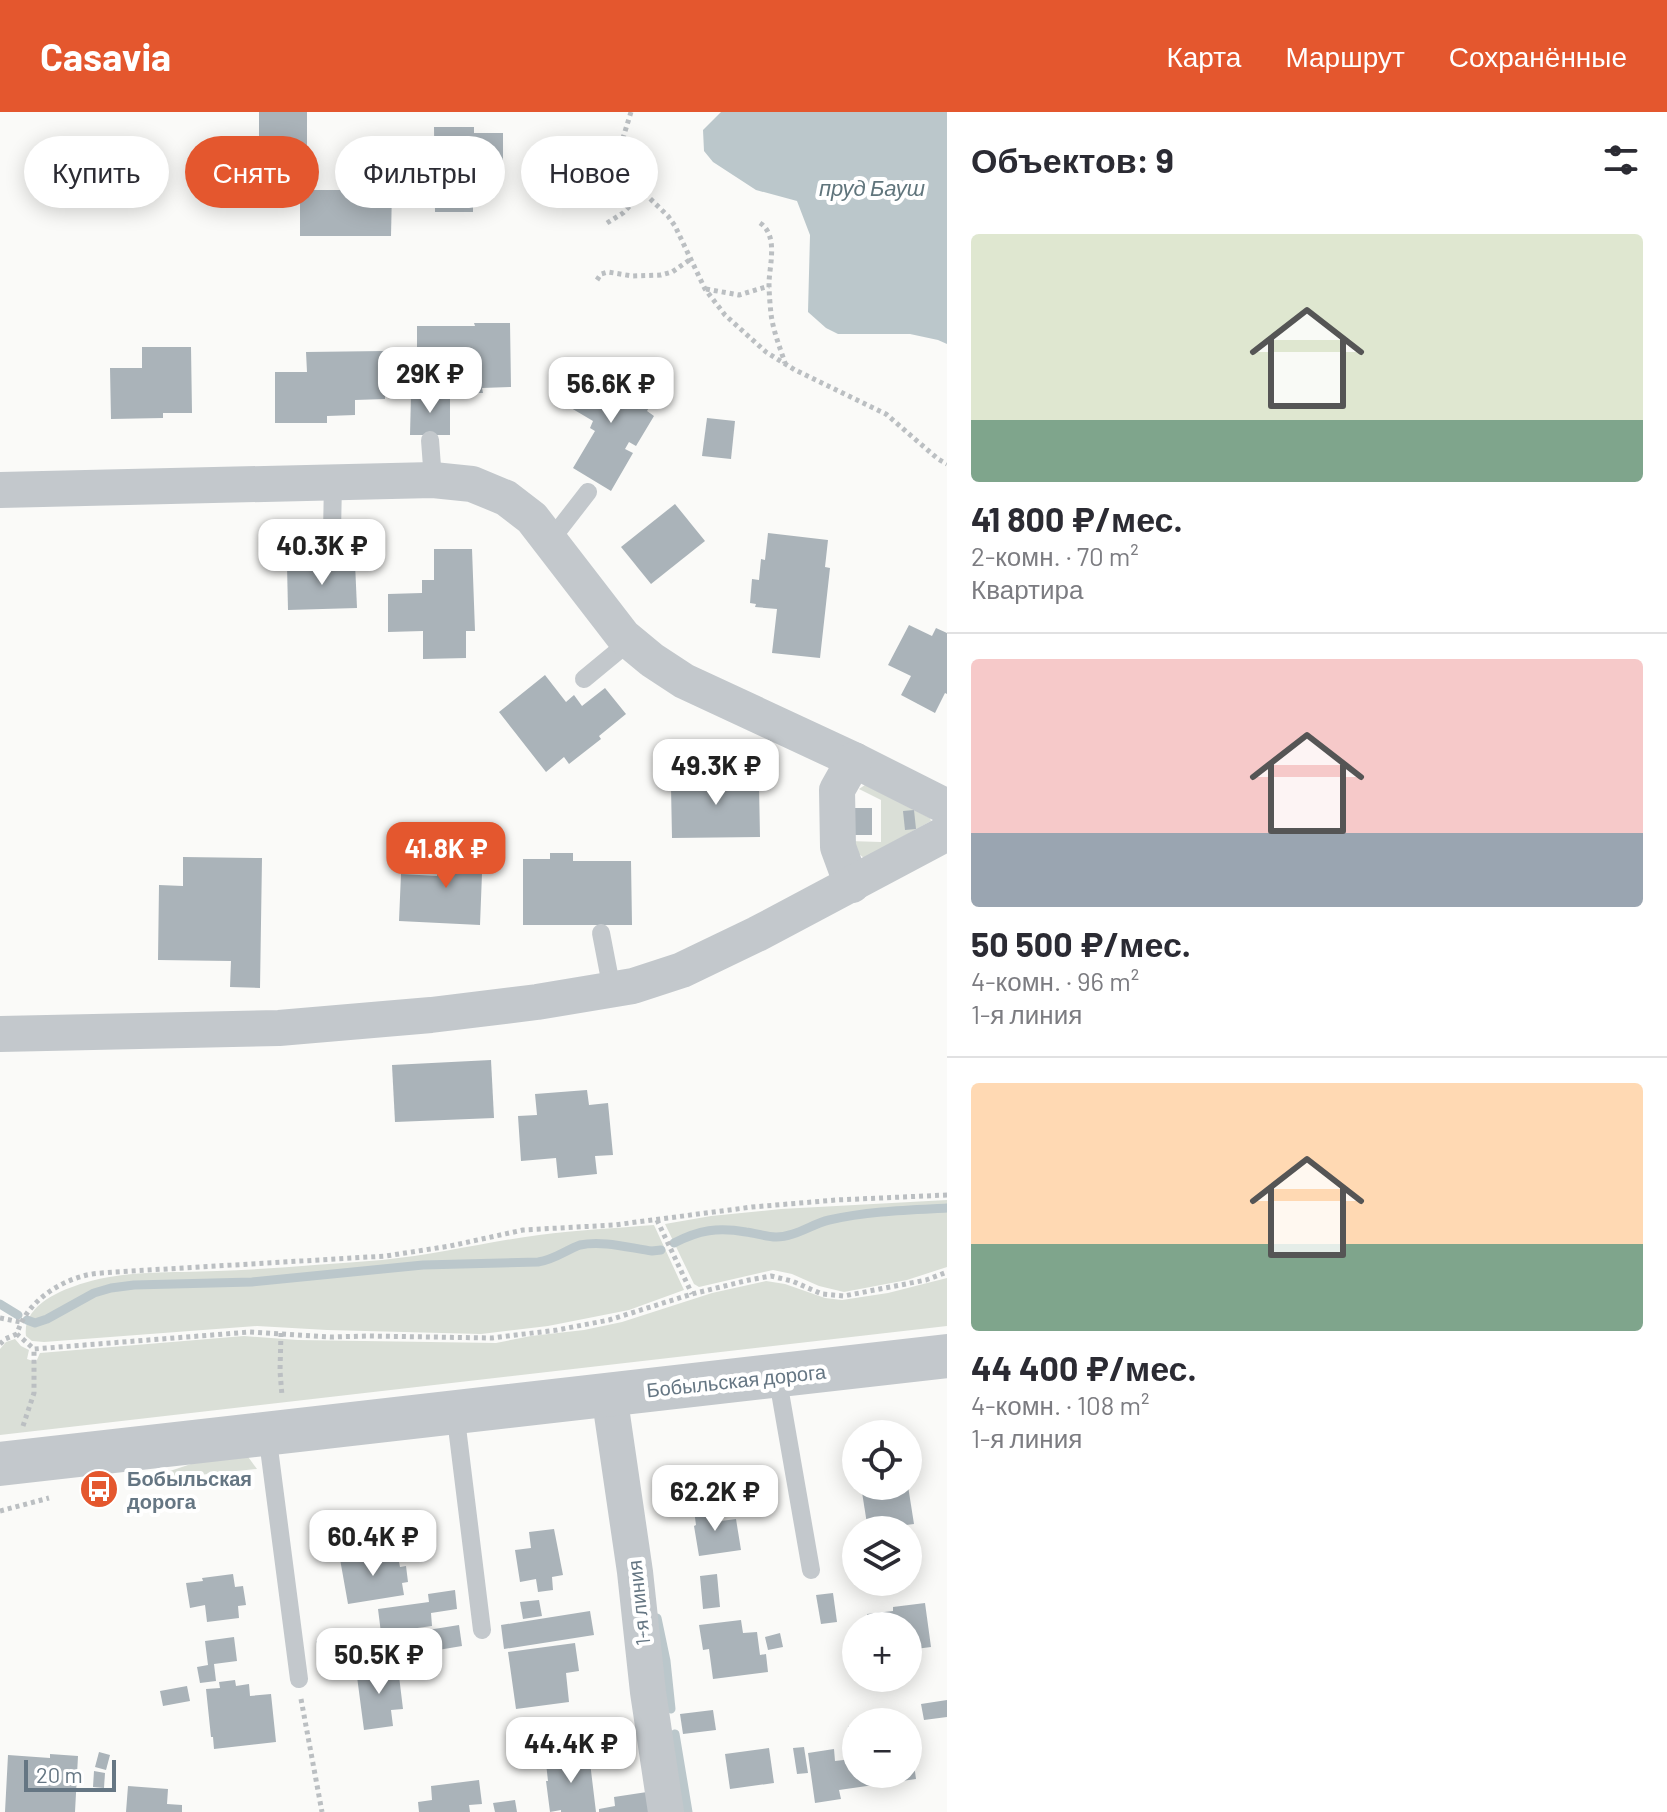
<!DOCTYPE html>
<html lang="ru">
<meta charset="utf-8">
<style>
body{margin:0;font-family:Barlow,sans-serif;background:#f7f7f7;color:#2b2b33;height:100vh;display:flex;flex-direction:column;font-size:30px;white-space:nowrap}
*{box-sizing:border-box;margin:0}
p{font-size:26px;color:#7c7c81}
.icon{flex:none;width:44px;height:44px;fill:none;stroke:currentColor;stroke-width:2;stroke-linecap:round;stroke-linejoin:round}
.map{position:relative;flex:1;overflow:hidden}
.drawer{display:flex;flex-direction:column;background:#fff;width:720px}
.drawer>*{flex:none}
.banner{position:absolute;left:24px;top:24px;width:760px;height:72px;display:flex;gap:16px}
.fabs{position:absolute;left:842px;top:1308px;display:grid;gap:16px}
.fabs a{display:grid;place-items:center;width:80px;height:80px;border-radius:50%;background:#fff;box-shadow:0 4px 20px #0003;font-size:40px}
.scale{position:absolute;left:24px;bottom:20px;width:92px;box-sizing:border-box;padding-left:8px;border:4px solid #657683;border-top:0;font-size:22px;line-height:28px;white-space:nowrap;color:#657683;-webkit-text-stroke:6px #fff;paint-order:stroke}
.price{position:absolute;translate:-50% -68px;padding:0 18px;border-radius:16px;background:#fff;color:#222;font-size:26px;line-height:52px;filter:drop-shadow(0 2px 4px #0008)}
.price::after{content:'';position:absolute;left:50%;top:48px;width:24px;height:18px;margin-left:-12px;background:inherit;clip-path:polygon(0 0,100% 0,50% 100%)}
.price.selected{background:#e4572e;color:#fff}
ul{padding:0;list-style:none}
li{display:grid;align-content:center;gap:16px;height:424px;padding:0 24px}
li+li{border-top:2px solid #e1e1e2}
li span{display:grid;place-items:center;height:248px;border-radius:8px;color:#555}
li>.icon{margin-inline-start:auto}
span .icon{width:144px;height:144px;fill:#fffc;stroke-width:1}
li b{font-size:34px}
h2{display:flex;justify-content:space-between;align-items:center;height:96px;padding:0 24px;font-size:34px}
.pill{padding:0 28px;border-radius:36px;background:#fff;box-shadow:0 4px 20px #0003;font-size:28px;line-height:72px}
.pill.selected{background:#e4572e;color:#fff}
header{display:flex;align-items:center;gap:48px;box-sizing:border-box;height:112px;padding:0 40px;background:#e4572e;color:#fff}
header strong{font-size:38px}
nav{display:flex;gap:44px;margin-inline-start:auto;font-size:28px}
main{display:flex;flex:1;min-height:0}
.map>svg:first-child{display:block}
.green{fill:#dadfd7}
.water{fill:#bbc7cb}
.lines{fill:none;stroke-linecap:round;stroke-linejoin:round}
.stream{stroke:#bbc7cb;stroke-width:9}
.building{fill:#aab3b9}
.path{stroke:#bbbfc2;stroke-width:5;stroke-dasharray:4 4;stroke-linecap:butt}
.service{stroke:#c3c8cc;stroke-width:18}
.minor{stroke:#c3c8cc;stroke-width:36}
.tertiary{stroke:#c3c8cc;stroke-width:44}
.labels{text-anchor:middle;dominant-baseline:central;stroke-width:8;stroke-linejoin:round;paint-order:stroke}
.street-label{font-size:20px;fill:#657683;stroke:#fff}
.poi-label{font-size:20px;font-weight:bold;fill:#657683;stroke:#fff;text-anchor:start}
.water-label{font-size:22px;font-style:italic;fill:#60757c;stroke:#fff}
</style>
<header>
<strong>Casavia</strong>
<nav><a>Карта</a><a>Маршрут</a><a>Сохранённые</a></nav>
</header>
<main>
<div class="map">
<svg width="947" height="1700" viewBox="0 0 947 1700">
<rect width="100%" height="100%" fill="#fafaf8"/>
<g class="green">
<polygon points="865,673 930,706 931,709 864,746 854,738 849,729 881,730 881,688 859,677"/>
<polygon points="947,1088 947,1155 907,1168 844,1180 819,1174 792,1162 773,1158 699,1175 694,1172 665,1112 711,1104 781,1097"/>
<path d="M 654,1113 L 684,1178 L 629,1198 L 548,1214 L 481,1222 L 327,1218 L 257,1214 L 44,1230 L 32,1229 L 26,1224 C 22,1194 60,1178 84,1171 C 126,1158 173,1161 217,1159 C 272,1157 327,1152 382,1148 C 435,1143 486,1130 539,1123 C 577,1118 616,1116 654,1113 Z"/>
<polygon points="947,1166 947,1214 0,1323 0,1237 6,1230 15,1227 21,1234 29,1238 27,1247 36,1250 40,1241 244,1224 298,1228 496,1231 531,1224 584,1218 622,1210 712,1181 766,1169 785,1172 825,1186 842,1188 888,1181"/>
<polygon points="246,1342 257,1357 140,1369 206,1347"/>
</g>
<polygon class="water" points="721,0 947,0 947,232 938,228 910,222 838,222 826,216 808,200 810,123 797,89 756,78 713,50 704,39 703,18"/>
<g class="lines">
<g class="stream">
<path d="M 674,1131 C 699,1118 718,1115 746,1120 C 755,1121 766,1125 776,1125 C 795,1125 812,1112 829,1108 C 868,1099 908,1098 947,1096"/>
<polyline points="0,1192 18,1203"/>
<path d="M 27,1208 L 35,1211 L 47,1207 L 94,1181 L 111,1176 L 134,1173 L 252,1170 L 423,1153 L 538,1150 C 554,1148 566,1138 580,1133 C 602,1128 630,1136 652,1139 L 661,1138"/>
<polyline points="657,1506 666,1549 671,1597"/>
<polyline points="675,1622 688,1700"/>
</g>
</g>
<g class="building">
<rect x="259" y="0" width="48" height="50"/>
<polygon points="434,15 474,15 474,21 503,21 503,66 473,67 473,100 435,100"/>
<polygon points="300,78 392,78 391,124 300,124"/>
<polygon points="474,211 510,211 511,275 482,276 483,281 459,281 458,276 417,276 417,214 475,214"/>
<polygon points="142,235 191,235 192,301 163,301 163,306 111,307 110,256 142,256"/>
<polygon points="384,239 385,287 355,288 355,303 327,304 327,311 275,311 275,260 307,260 306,240"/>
<polygon points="622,260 658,281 647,299 654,304 636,334 629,330 625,337 633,341 611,379 573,356 595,319 590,316 593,309 566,293 584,262 611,278"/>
<polygon points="411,283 450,283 450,323 410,323"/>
<polygon points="707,306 735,309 731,347 702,344"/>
<polygon points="675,392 705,429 651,472 621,435"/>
<polygon points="768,421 828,428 825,455 830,456 820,546 772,541 777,497 755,495 756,492 750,491 752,467 759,468 761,447 765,448"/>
<polygon points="434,437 472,437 475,519 466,519 466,546 423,547 423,519 388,520 388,482 422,481 422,468 434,468"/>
<polygon points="355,451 357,496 288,498 287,453"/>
<polygon points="909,513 932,524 936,516 947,521 947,582 945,581 935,601 901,583 911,564 888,553"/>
<polygon points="545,563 566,590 574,583 582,594 605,576 626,602 599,624 601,627 569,652 564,645 546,660 499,600"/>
<polygon points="697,655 738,655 738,673 759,673 760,725 672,726 671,675 698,675"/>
<rect x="847" y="696" width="25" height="27"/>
<polygon points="914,698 916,717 905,718 903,699"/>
<polygon points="439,733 483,736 480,813 399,809 401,762 437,764"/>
<polygon points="550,741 573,741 573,749 631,749 632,813 523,813 523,747 550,747"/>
<polygon points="183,745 262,746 260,876 230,875 231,849 158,848 159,773 183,774"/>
<polygon points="491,948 494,1006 395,1010 392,953"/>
<polygon points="587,978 589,993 608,991 613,1043 595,1044 597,1062 558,1066 556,1046 521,1049 518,1004 537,1003 535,982"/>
<polygon points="760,1356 762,1369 736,1373 734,1360"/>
<polygon points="861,1374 908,1374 914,1412 868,1418"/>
<polygon points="719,1394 721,1409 736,1407 741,1438 699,1444 694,1414 696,1413 694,1398"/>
<polygon points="554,1417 563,1463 552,1465 553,1478 538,1480 536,1467 520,1470 515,1438 531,1436 529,1420"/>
<polygon points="428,1426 430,1439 414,1442 412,1428"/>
<polygon points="387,1440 388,1447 398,1445 400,1455 406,1454 408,1470 402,1471 404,1483 348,1492 340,1447"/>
<polygon points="233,1462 235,1475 243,1474 246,1493 238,1494 239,1506 207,1510 205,1493 190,1496 186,1471 203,1469 202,1466"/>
<polygon points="717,1462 720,1495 703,1497 700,1464"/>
<polygon points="455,1478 457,1497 431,1501 432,1514 381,1521 378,1497 429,1490 428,1482"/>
<polygon points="833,1481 837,1510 821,1512 816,1483"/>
<polygon points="539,1488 542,1504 523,1507 520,1490"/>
<polygon points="925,1491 931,1535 908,1538 908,1514 869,1514 867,1502 893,1499 893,1495"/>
<polygon points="590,1499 594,1523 504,1537 501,1513"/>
<polygon points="741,1508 743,1521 757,1520 760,1543 766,1542 768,1560 713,1567 709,1537 703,1538 699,1513"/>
<polygon points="459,1513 462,1534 432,1539 428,1518"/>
<polygon points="780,1521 783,1535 768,1538 765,1525"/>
<polygon points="234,1525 237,1549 214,1552 216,1569 200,1571 197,1555 208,1553 205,1529"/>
<polygon points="328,1527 331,1555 320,1556 316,1529"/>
<polygon points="575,1531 579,1559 566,1561 569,1590 516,1597 508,1540"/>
<polygon points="393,1552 394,1565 399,1564 403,1597 391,1598 393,1614 364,1618 356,1557"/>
<polygon points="235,1568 236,1574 249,1572 250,1584 271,1582 276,1630 214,1637 213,1625 211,1625 206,1577 220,1576 219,1570"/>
<polygon points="187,1574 190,1589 163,1594 160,1579"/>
<polygon points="947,1588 947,1605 924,1608 921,1592"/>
<polygon points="713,1598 716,1618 683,1622 680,1602"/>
<polygon points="856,1613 856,1662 908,1662 908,1623 910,1623 916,1667 839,1678 841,1687 815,1691 808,1641 834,1637 835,1649 852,1647 848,1614"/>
<polygon points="804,1635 808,1661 797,1662 793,1636"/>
<polygon points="769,1636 774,1671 730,1677 725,1642"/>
<polygon points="99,1640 110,1643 106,1658 95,1655"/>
<polygon points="50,1642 78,1644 75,1700 5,1700 8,1643 50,1646"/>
<polygon points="589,1642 596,1700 561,1700 561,1698 550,1700 546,1669 548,1669 546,1651 570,1648 569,1644"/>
<polygon points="94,1659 105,1661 104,1676 93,1675"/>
<polygon points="479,1668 482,1692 469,1693 470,1700 419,1700 418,1690 432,1688 431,1674"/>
<polygon points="128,1674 168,1677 167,1692 182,1693 182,1700 126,1700"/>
<polygon points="647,1680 649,1700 599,1700 599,1697 615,1694 614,1685"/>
<polygon points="515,1688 517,1700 495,1700 493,1691"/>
</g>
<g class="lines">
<g class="path">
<polyline points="631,0 623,26 635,72 668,104 675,114 705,177 725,203 766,240 795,258 886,302 938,347 947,352"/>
<polyline points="623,27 617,41 618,61 633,71"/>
<polyline points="607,111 623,101 643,80"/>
<path d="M 760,111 C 778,123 770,151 769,170 C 769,181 770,192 771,202 C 773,218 780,236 785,251"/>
<polyline points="597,168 601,162 608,160 632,164 661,163 672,160 691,147"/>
<polyline points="706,177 739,183 769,174"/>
<path d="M 947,1083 L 836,1088 L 752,1095 L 614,1113 L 523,1118 L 450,1134 L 386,1144 L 115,1160 C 105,1161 93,1161 83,1164 C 54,1172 25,1193 17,1222 L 34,1237 L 250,1220 L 330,1225 L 369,1224 L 492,1226 L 557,1218 L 609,1208 L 692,1182 L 749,1168 L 771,1164 L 792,1169 L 822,1182 L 844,1184 L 926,1168 L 947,1160"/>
<polyline points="657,1108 692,1182"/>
<polyline points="0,1206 20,1210"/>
<polyline points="281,1221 280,1259 282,1284"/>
<polyline points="0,1232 5,1227 17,1222"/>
<polyline points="23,1314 34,1281 34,1237"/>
<polyline points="183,1372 248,1365"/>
<polyline points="0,1399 49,1386"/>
<polyline points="301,1587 322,1700"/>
</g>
<g class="service">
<polyline points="430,328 433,368"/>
<polyline points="332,421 333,370"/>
<polyline points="550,429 588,380"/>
<polyline points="584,567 630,529"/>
<polyline points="601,821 612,878"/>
<polyline points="777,1263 811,1458"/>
<polyline points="455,1299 482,1518"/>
<polyline points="267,1321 299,1567"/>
</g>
<g class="minor">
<polyline points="0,378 433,368 472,372 506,386 532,406 623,524 652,548 684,569 854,648 947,695"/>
<polyline points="852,773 838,735 837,678 854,648"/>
<polyline points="0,922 279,916 431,903 537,890 633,874 682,858 757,822 947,721"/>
<polyline points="609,1282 635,1460 648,1580 666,1700"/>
</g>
<polyline class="tertiary" points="0,1352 947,1244"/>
</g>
<defs>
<g id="bus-disc" transform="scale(2)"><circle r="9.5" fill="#e4572e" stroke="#fff"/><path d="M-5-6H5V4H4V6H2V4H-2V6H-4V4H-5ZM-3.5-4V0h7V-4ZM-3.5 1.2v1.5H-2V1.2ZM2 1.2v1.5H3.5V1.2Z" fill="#fff"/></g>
</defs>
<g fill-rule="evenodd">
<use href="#bus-disc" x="99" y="1377"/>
</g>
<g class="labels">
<g class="street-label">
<text transform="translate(736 1268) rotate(-6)">Бобыльская дорога</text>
<text transform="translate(638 1491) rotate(-96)">1-я линия</text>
</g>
<g class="poi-label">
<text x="127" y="1366">Бобыльская<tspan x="127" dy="23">дорога</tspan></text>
</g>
<g class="water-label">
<text x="872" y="75">пруд Бауш</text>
</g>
</g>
</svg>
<div class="fabs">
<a><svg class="icon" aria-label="locate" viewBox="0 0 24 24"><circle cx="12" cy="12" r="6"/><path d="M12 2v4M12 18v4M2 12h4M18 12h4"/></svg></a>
<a><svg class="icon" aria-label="layers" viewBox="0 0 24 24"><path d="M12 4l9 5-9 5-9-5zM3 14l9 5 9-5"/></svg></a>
<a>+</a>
<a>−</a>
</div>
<div class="scale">20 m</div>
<b class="price" style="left:430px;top:303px">29K ₽</b>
<b class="price" style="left:611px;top:313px">56.6K ₽</b>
<b class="price" style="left:322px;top:475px">40.3K ₽</b>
<b class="price" style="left:716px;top:695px">49.3K ₽</b>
<b class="price selected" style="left:446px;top:778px">41.8K ₽</b>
<b class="price" style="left:715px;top:1421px">62.2K ₽</b>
<b class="price" style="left:373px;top:1466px">60.4K ₽</b>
<b class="price" style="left:379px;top:1584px">50.5K ₽</b>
<b class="price" style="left:571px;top:1673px">44.4K ₽</b>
<div class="banner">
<a class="pill">Купить</a>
<a class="pill selected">Снять</a>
<a class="pill">Фильтры</a>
<a class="pill">Новое</a>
</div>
</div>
<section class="drawer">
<h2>Объектов: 9<svg class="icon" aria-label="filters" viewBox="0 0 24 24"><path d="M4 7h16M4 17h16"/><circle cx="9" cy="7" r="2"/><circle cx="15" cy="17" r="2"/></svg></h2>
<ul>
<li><span style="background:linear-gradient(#dfe7d0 75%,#7fa58c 0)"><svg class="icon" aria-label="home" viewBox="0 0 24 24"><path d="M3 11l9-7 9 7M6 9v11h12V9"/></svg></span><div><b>41 800 ₽/мес.</b><p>2-комн. · 70 m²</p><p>Квартира</p></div></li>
<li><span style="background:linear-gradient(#f6c9c9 70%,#9aa5b1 0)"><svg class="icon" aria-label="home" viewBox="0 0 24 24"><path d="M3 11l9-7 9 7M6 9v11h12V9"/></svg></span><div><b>50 500 ₽/мес.</b><p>4-комн. · 96 m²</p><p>1-я линия</p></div></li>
<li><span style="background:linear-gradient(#ffd9b3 65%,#7fa58c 0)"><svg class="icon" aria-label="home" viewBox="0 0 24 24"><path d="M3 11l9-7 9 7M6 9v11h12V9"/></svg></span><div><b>44 400 ₽/мес.</b><p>4-комн. · 108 m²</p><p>1-я линия</p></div></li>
</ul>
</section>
</main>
